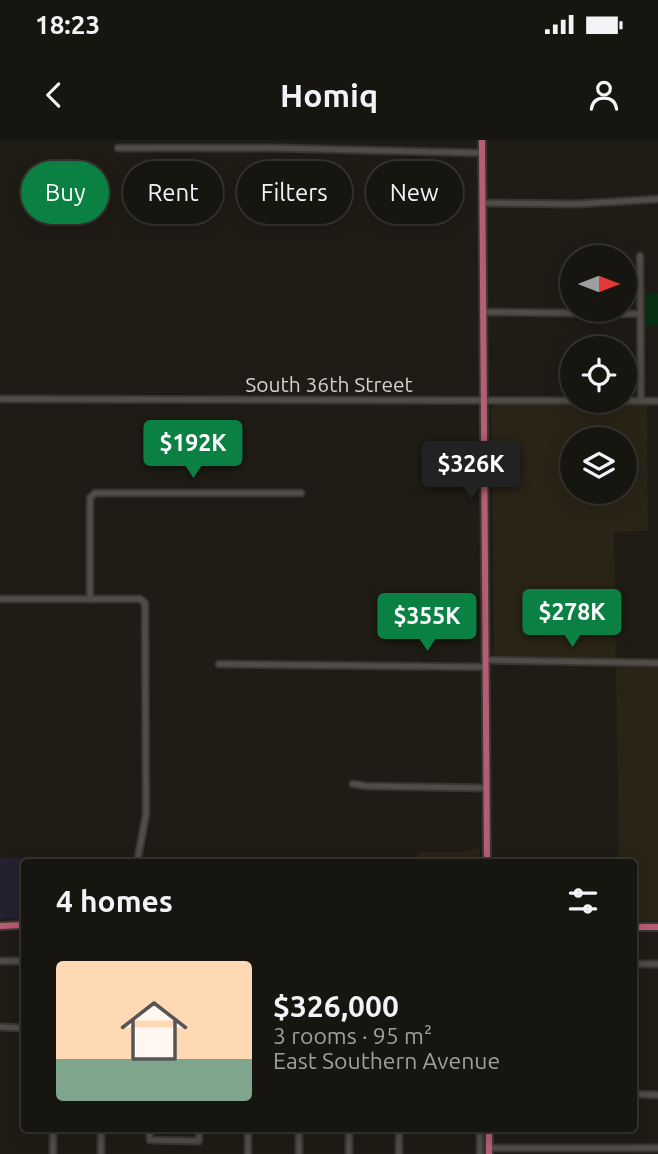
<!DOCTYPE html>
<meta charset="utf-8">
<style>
body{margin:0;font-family:Ubuntu,sans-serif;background:#201e19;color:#f1f3f6;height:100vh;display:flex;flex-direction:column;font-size:26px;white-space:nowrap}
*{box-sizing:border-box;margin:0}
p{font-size:23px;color:#9e9f9f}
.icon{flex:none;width:38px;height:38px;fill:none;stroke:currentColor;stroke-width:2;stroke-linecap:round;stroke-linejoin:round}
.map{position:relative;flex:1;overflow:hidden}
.details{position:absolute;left:21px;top:719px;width:616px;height:273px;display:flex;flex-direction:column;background:#171510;border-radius:7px;box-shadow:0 4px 18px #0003,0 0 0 2px #363430}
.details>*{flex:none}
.banner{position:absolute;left:21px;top:21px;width:616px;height:63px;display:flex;gap:14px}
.needle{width:46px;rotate:90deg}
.tools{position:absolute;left:560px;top:105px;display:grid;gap:14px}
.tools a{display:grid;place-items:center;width:77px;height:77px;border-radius:50%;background:#171510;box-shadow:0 4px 18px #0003,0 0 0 2px #363430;font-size:35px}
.price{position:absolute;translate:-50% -60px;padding:0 16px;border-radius:7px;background:#0b8043;color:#fff;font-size:23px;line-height:46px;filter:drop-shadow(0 2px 4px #0008)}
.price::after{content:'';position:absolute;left:50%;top:42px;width:21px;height:16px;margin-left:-10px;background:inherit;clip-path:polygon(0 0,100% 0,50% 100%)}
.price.current{background:#222;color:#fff}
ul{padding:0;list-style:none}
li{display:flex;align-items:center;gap:21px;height:175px;padding:0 35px}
li span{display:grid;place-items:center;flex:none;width:196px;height:140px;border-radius:7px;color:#555}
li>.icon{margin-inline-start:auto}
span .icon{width:84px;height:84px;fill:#fffc;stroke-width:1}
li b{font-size:30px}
h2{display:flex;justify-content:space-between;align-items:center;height:84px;padding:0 35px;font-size:30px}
.chip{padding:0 24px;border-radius:32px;background:#171510;box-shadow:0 4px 18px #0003,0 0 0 2px #363430;font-size:24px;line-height:63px}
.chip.current{background:#0b8043;color:#fff}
.status{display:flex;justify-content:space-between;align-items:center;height:49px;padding:0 35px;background:#171510;direction:ltr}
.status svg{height:19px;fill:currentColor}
header{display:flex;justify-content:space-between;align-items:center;height:91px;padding:0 35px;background:#171510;font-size:32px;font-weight:700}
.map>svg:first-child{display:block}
.built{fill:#2a2417;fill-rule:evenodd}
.education{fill:#242030}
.green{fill:#082f12}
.water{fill:#2c6d71}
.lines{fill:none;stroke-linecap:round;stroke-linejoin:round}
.minor-casing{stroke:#393733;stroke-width:9}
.major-casing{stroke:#393733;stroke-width:10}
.minor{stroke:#514c45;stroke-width:5}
.major{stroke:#b65d72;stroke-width:6}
.labels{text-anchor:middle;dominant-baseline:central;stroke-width:7;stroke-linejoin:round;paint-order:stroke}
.street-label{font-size:21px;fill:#d3d1cc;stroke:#1f1c15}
</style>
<div class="status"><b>18:23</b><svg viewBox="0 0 49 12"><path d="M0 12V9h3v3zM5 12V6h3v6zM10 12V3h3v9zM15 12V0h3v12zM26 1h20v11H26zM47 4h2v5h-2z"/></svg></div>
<header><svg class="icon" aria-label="back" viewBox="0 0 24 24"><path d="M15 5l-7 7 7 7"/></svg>Homiq<svg class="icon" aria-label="person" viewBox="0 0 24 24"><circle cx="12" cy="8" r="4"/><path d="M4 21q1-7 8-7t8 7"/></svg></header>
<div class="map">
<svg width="658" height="1014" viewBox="0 0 658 1014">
<rect width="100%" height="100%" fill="#1f1c15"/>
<g class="built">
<path d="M 497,263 L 647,265 L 648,391 L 614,392 L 616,518 L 496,516 L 494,514 L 491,268 ZM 572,299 L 625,299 L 625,352 L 572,352 Z"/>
<polygon points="616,527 658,528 658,781 634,781 634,723 619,723"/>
<polygon points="480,708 480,723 415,723 417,715 423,712 459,712"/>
</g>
<polygon class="education" points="88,717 88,723 24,723 24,779 0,779 0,718"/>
<rect class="green" x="644" y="154" width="14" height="32"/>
<polygon class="water" points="403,461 406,464 404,481 383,484 380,479 381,463"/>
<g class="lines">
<g class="minor-casing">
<g id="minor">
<polyline points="118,8 274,8 482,13"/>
<polyline points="482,63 577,64 658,59"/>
<polyline points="640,116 641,261"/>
<polyline points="483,172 640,174"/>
<polyline points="0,259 658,261"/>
<polyline points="0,459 140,459 145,463 146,674 137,723"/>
<polyline points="90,459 90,358 95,353 301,353"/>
<polyline points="486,520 658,523"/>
<polyline points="219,524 486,527"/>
<polyline points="353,644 366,646 486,648"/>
<polyline points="0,821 24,821"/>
<polyline points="634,824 658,824"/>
<polyline points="0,887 24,888"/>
<polyline points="634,954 658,955"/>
<polyline points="53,989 53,1014"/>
<polyline points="101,989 101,1014"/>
<polyline points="149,989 150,1000 199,1001 199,989"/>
<polyline points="248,989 248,1014"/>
<polyline points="299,989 299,1014"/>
<polyline points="349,989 349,1014"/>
<polyline points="399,989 399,1014"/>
<polyline points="480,989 480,1014"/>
<polyline points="489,1008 658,1008"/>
</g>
</g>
<g class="major-casing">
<g id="major">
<polyline points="482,0 487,723"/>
<polyline points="0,786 24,785"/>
<polyline points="634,787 658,787"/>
<polyline points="489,989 489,1014"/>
</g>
</g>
<use href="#minor" class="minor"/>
<use href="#major" class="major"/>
</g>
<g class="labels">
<g class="street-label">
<text x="329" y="244">South 36th Street</text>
</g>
</g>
</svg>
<div class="tools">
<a><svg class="needle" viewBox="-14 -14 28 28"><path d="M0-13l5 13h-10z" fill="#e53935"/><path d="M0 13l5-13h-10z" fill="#9e9f9f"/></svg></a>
<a><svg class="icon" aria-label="locate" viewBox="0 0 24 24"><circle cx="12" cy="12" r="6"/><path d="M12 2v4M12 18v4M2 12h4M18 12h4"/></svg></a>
<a><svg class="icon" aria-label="layers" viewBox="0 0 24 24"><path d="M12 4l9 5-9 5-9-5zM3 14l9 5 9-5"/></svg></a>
</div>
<b class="price" style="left:193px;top:340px">$192K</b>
<b class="price current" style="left:471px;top:361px">$326K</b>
<b class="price" style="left:572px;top:509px">$278K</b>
<b class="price" style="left:427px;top:513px">$355K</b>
<div class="banner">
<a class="chip current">Buy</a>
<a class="chip">Rent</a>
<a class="chip">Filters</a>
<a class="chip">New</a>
</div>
<section class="details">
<h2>4 homes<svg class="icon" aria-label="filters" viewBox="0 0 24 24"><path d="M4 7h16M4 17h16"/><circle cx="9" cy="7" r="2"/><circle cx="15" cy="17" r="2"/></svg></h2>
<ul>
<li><span style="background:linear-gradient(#ffd9b3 70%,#7fa58c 0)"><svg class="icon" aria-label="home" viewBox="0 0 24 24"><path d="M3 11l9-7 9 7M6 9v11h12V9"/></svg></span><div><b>$326,000</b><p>3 rooms · 95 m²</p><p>East Southern Avenue</p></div></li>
</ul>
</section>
</div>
